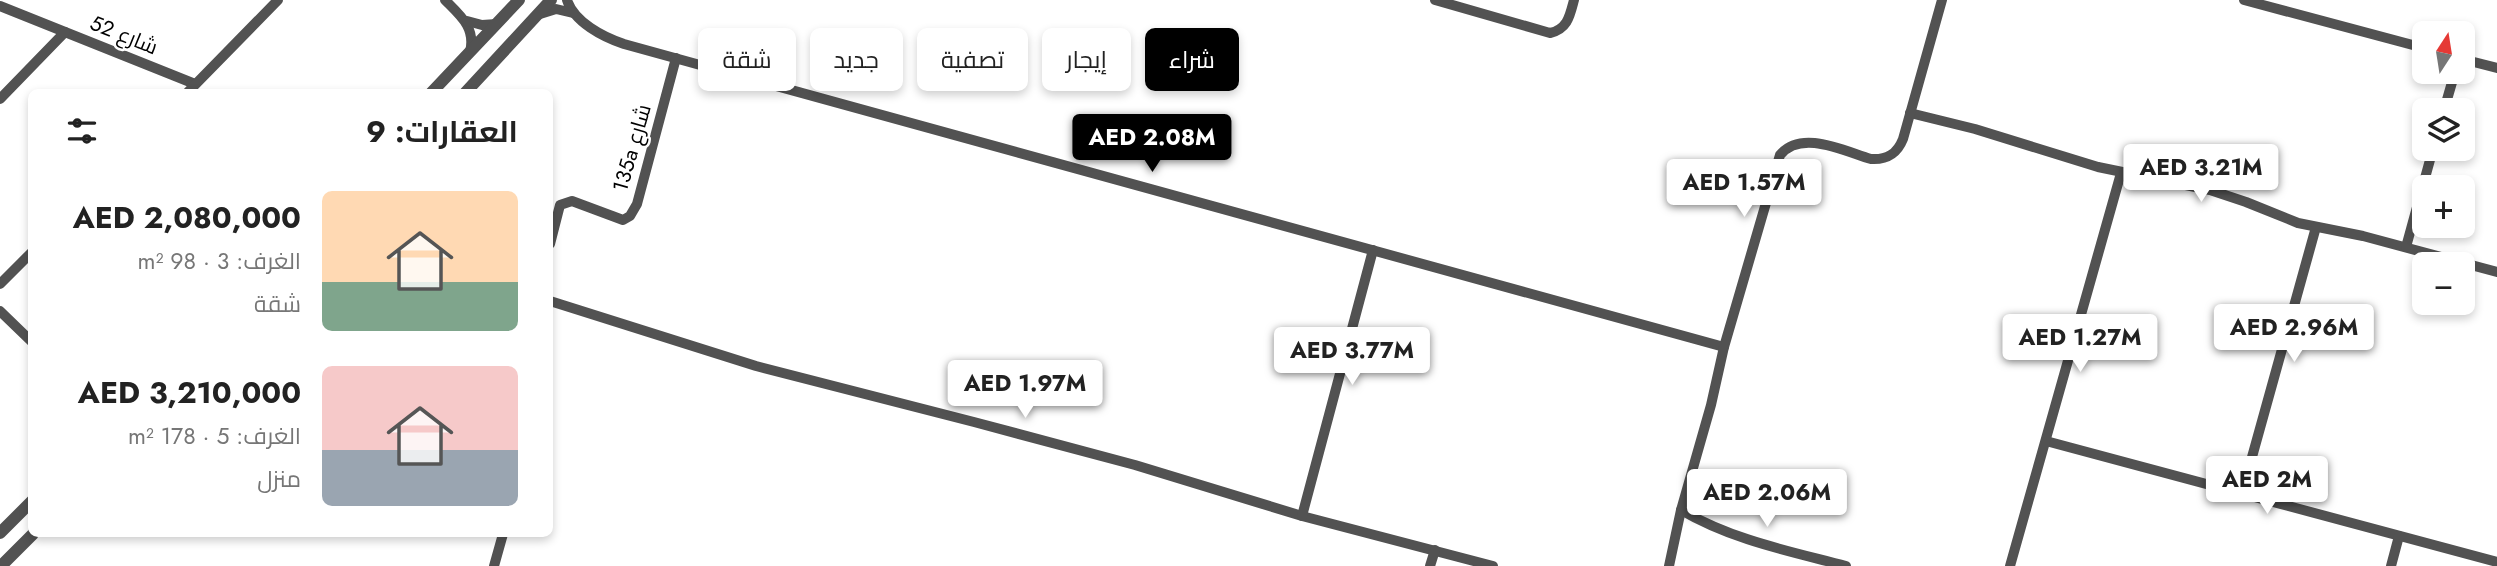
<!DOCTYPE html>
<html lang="ar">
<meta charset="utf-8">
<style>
body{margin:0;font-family:Jost,Cairo,sans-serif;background:#f6f6f6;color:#222;direction:rtl;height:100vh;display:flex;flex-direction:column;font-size:26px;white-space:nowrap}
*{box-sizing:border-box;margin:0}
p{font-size:23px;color:#767676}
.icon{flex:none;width:38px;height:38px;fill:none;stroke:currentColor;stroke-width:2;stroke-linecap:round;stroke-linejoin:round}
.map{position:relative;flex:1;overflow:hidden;direction:ltr}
.panel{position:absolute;left:28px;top:89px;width:525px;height:448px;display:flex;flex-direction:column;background:#fff;border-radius:10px;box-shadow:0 4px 10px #0003;direction:rtl}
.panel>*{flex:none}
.guide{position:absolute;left:574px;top:28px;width:665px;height:63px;direction:rtl;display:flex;gap:14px}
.needle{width:46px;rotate:12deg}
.controls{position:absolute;left:2412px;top:21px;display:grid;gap:14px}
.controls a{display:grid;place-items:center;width:63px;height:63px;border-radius:10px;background:#fff;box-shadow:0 4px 10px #0003;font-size:35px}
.price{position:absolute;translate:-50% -60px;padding:0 16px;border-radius:7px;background:#fff;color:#222;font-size:23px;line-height:46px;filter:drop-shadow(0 2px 4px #0008)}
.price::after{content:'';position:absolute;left:50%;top:42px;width:21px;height:16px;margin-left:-10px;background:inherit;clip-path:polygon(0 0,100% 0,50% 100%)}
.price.current{background:#000;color:#fff}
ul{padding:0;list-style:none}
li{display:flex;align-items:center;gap:21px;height:175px;padding:0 35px}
li span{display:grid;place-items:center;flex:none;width:196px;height:140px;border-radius:10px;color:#555}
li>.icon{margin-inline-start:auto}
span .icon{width:84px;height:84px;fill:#fffc;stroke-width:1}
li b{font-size:30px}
h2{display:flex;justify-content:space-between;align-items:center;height:84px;padding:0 35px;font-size:30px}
.chip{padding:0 24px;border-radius:10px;background:#fff;box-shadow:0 4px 10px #0003;font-size:24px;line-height:63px}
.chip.current{background:#000;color:#fff}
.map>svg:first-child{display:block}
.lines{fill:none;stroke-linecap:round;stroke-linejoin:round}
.minor{stroke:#525252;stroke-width:10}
.tertiary{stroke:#525252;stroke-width:12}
.labels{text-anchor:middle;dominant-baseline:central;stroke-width:5;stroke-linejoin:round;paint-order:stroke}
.street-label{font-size:21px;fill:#000;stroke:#fff}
</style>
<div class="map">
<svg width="2497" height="566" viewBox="0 0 2497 566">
<rect width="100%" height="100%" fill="#fff"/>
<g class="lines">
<g class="minor">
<path d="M 445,0 C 461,16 476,28 470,52"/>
<path d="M 567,0 C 574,22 603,37 624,44 L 1724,347"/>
<path d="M 1435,0 L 1550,33 C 1568,29 1570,15 1574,0"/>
<polyline points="2244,0 2424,48"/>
<polyline points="0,6 195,84"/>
<polyline points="540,14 556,9 573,13"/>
<polyline points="467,21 482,25 497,24"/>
<polyline points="2462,59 2497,68"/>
<polyline points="187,93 278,0"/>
<polyline points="0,99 65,32"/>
<polyline points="2444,110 2455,72"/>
<polyline points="1910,113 1975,129 2098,167 2210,190 2246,202 2298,223 2363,236 2497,272"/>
<polyline points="550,244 560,205 572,201 623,220 630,216 637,204 676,58"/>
<polyline points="2406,247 2433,149"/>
<polyline points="0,284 32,252"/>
<polyline points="550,301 756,366 974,422 1135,465 1302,516 1493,566"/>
<polyline points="0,311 32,342"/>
<polyline points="2046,441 2497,562"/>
<polyline points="2242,493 2316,227"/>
<path d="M 1681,510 C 1732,540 1789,551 1846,566"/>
<polyline points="1302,516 1373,250"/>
<polyline points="494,566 503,534"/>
<polyline points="1430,566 1435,550"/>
<path d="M 1669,566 L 1681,510 L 1711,405 L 1724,347 L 1780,155 C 1801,129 1844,151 1871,159 C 1887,160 1897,154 1903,139 L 1942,0"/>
<polyline points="2010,566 2121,173"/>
<polyline points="2391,566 2399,536"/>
</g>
<g class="tertiary">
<polyline points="431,93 519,0"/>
<polyline points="465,93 551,0"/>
<polyline points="0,533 32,501"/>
<polyline points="1,566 33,534"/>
</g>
</g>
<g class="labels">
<g class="street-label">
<text transform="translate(124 35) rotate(22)">شارع 52</text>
<text transform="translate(632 148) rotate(-74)">135a شارع</text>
</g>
</g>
</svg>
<div class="controls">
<a><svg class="needle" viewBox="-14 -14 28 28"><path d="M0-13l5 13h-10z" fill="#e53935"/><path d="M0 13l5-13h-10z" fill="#767676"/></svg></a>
<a><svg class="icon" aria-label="layers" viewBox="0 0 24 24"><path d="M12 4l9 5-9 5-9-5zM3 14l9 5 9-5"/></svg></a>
<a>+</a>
<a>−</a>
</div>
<b class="price current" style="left:1152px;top:174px">AED 2.08M</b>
<b class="price" style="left:2201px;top:204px">AED 3.21M</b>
<b class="price" style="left:1744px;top:219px">AED 1.57M</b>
<b class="price" style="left:2294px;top:364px">AED 2.96M</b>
<b class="price" style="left:2080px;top:374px">AED 1.27M</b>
<b class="price" style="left:1352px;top:387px">AED 3.77M</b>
<b class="price" style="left:1025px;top:420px">AED 1.97M</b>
<b class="price" style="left:2267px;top:516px">AED 2M</b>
<b class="price" style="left:1767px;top:529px">AED 2.06M</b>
<div class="guide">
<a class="chip current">شراء</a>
<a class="chip">إيجار</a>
<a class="chip">تصفية</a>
<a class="chip">جديد</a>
<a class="chip">شقة</a>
</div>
<section class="panel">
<h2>العقارات: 9<svg class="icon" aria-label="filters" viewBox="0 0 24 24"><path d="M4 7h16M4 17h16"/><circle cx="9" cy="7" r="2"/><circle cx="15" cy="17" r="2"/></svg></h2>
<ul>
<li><span style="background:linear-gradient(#ffd9b3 65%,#7fa58c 0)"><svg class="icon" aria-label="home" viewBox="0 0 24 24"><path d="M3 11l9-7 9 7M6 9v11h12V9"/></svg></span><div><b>AED 2,080,000</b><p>الغرف: 3 · 98 m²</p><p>شقة</p></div></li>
<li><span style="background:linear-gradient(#f6c9c9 60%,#9aa5b1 0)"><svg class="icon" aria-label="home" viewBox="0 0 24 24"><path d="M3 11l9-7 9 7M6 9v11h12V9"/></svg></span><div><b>AED 3,210,000</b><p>الغرف: 5 · 178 m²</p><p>منزل</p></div></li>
</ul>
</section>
</div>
